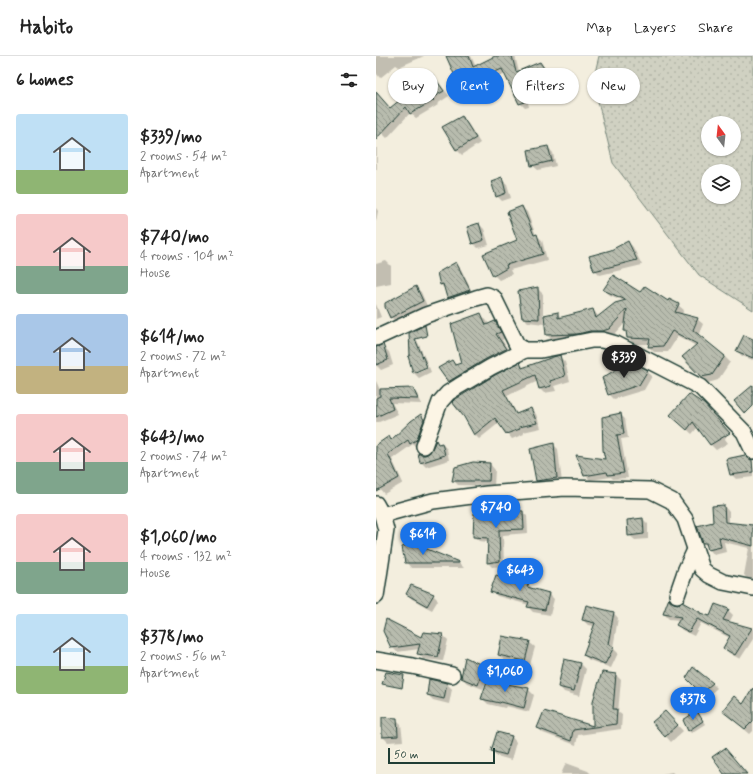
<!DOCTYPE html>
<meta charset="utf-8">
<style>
body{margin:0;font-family:Mynerve,sans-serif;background:#f6f6f6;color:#222;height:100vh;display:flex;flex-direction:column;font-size:15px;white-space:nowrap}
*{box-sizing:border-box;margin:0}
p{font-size:13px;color:#767676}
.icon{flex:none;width:22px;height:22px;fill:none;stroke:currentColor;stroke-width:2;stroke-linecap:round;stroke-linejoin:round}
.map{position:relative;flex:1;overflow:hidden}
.side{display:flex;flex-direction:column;background:#fff;width:376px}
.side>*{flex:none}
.banner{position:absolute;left:12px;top:12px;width:305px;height:36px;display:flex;gap:8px}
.needle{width:26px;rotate:345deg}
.tools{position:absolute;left:325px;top:60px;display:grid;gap:8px}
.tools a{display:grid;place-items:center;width:40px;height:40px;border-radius:50%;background:#fff;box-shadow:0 1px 3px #0004;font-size:20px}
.scale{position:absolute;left:12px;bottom:10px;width:107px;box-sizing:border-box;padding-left:4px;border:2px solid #1f3d34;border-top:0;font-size:11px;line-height:14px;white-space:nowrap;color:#1f3d34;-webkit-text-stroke:3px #fcf5e5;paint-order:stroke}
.price{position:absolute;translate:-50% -34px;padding:0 9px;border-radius:14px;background:#1a73e8;color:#fff;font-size:13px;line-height:26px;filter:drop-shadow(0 1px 2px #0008)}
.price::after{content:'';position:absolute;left:50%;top:24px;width:12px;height:9px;margin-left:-6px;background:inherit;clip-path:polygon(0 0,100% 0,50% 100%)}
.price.current{background:#222;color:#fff}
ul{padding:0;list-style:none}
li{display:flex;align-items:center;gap:12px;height:100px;padding:0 16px}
li span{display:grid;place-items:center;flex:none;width:112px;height:80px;border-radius:4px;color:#555}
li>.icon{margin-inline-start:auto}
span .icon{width:48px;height:48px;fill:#fffc;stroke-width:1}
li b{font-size:17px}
h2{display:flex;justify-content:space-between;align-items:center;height:48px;padding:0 16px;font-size:17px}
.chip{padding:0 14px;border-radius:18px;background:#fff;box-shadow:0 1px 3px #0004;font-size:14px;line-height:36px}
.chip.current{background:#1a73e8;color:#fff}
header{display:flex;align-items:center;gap:24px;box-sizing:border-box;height:56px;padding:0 20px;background:#fff;border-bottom:1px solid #e0e0e0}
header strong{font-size:19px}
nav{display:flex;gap:22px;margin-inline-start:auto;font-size:14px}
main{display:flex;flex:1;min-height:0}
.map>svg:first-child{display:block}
.grass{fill:url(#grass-dots);stroke:#78877b;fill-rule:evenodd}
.shadow{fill:#0003}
.building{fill:url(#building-back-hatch);stroke:#1f3d34}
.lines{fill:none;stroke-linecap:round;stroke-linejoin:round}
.minor-casing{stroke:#1f3d34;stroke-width:18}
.minor{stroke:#fcf5e5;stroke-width:15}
</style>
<header>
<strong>Habito</strong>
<nav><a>Map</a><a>Layers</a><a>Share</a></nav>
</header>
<main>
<section class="side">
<h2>6 homes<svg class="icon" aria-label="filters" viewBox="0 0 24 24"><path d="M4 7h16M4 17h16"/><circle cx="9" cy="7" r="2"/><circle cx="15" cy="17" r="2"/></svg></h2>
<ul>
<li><span style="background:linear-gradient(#bfe0f5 70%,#8fb573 0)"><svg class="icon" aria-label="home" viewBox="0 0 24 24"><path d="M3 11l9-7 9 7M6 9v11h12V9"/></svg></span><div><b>$339/mo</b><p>2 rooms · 54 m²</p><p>Apartment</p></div></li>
<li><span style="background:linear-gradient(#f6c9c9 65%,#7fa58c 0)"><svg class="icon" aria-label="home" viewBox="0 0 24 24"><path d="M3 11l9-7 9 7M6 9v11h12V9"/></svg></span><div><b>$740/mo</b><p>4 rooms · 104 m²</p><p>House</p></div></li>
<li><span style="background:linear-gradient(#a9c7e8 65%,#c2b280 0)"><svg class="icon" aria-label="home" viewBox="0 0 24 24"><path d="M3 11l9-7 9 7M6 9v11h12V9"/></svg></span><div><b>$614/mo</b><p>2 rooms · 72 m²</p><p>Apartment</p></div></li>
<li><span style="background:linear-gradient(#f6c9c9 60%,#7fa58c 0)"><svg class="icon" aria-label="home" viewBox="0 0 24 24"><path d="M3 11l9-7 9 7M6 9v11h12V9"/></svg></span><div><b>$643/mo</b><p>2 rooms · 74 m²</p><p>Apartment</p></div></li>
<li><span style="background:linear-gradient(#f6c9c9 60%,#7fa58c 0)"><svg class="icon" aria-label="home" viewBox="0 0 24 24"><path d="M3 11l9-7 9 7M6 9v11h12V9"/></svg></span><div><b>$1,060/mo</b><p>4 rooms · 132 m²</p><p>House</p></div></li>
<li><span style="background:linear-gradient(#bfe0f5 65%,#8fb573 0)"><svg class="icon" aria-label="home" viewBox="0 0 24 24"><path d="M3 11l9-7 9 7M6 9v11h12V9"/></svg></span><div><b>$378/mo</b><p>2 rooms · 56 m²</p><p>Apartment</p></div></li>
</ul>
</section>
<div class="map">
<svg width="377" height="718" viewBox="0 0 377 718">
<defs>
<pattern id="grass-dots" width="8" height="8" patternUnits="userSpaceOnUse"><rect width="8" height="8" fill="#d0d1c2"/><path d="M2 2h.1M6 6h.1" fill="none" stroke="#b2b4a7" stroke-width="1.8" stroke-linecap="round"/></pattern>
<pattern id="building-back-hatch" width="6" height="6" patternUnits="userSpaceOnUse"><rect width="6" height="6" fill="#b8bcae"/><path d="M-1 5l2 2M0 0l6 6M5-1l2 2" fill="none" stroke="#959a8e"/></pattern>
</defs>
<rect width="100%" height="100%" fill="#f3eede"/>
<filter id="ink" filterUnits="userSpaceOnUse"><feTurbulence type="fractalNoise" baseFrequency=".025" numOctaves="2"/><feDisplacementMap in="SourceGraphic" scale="8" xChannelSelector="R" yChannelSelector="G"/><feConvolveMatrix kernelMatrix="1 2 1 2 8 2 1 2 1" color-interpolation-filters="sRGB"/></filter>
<g filter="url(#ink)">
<path class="grass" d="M 223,0 L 377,0 L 377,254 L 323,219 L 237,107 L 217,25 ZM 332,67 L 358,67 L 358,93 L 332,93 ZM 332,115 L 358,115 L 358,141 L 332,141 Z"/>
<g class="shadow">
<polygon points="0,0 48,0 23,11 20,9 4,22 0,17"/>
<polygon points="75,0 95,0 100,11 122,0 139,0 143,16 164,7 169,13 178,26 150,38 153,51 149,52 144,47 130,18 107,28 109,32 93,41 88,36 86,30 83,26"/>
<polygon points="56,19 61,24 73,40 61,48 62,49 40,62 34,57 11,82 0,71 0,44 14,53"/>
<polygon points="86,61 91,66 104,87 86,99 81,94 68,71"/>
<polygon points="172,91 177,97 180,110 162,114 156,109"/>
<rect x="0" y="92" width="1" height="21"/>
<polygon points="125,123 131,128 135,142 126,145 121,140"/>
<polygon points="146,151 151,156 160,179 166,184 171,204 134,214 136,218 123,224 118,219 143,185"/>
<polygon points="0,152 2,155 0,166"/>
<polygon points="103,168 108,173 113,189 102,192 97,187"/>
<polygon points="252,186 257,191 266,209 224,219 219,214 236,195"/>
<polygon points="10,205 15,210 15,227 0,230 0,208"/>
<polygon points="80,207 85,213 98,240 77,246 72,241 70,234 65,229 62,218"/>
<polygon points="39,231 45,236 51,250 20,266 15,261"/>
<polygon points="162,233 167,238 167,260 182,258 186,262 217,254 223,261 248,245 234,239 228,234 264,238 302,249 308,254 305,259 321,263 327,268 322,280 348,300 354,306 342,324 332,327 307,301 320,290 302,280 292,296 278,296 273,291 274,288 258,288 252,282 251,277 249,275 250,266 239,278 232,280 177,285 171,279 169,261 167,261 168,268 152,266 147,261"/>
<polygon points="0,248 5,261 0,263"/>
<polygon points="105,258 111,265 113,269 119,266 125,273 130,282 126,284 136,300 79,332 73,326 63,312 76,305 81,309 86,307"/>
<polygon points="34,277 40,282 52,309 40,315 40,317 53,311 55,316 43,322 38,317 33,301 35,300"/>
<polygon points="377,284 377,304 366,300 361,295"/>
<polygon points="8,291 13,296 17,309 5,314 0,309 0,294"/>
<polygon points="184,301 189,306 194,325 178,330 180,335 168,337 163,332 162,325 131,340 141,358 155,353 160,358 165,372 147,376 148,378 136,383 123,367 103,383 98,378 144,308 149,312"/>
<polygon points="264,311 271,315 276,320 268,334 238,343 233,338 244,313 246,315"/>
<polygon points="0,325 4,334 36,333 41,338 46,348 16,347 22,358 3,366 0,366"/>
<polygon points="244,358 249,363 252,382 245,383 252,422 237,423 235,421 214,424 209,419 230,404"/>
<polygon points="296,359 352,376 349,383 352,387 340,394 335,389 322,371 316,378"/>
<polygon points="45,360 50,364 44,388 40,392 37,388 16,403 27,427 8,438 0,428 0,390 13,381 16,384"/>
<polygon points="60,386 63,389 66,388 71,393 73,404 50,411 45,406 45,400 50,400 54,398"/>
<polygon points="177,388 182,393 186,427 166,430 160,425"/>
<polygon points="375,405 377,406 377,421 360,423 355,418"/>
<polygon points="114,408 119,414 118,430 82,429 77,424"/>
<polygon points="348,450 353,456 353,468 377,470 377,525 373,524 368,519 373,492 348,486 350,496 338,499 328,487"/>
<polygon points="121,452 126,457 126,461 135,462 146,456 151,460 152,477 127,479 128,510 116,511 112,507 113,486 103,485 98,481 114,460"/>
<polygon points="267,463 272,468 272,483 259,484 253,479"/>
<polygon points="30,506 83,507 88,512 35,512"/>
<polygon points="121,520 152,528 158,534 173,538 178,543 174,559 157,556 152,551 153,549 121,540 116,535"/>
<polygon points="31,538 57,539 62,544 56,554 36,543"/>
<polygon points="293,544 297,548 324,557 326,559 334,561 352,554 357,559 353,567 376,573 377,574 377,583 364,603 353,597 348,592 354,582 325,567 318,580 306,574 302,569 304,564 293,563 288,558"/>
<polygon points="237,556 242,562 237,592 242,597 235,612 213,604 208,599 219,570 212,569 207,564"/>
<polygon points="67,579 72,584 67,605 47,603 42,597 43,593 21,596 16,591 46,583"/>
<polygon points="153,586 159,591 154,609 128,604 123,599"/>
<polygon points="204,607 210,613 203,640 188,636 183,630"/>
<polygon points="108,611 113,616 107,633 91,627 86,622"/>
<polygon points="240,619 245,624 242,656 246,659 245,673 202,679 200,689 167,677 162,672 169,656 218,671 218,646"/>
<polygon points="311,622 336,627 341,632 331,641"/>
<polygon points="54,624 71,628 76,633 73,648 57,644 52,639"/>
<polygon points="131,628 133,630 152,633 158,639 153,656 130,650 129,652 112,648 107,643"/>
<polygon points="377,634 377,675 374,678 353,660 367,650"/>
<polygon points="289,656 307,675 295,686 277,666"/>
<polygon points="323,659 329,668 315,677 313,675 308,665"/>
<polygon points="7,662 20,663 25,668 27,685 12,686 7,681"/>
<polygon points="135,680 140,686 135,704 121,700 116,695"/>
<polygon points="190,707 212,715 215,718 185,718"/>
<polygon points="296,716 298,718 286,718"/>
</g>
<g class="building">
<polygon points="70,0 93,0 97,11 119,0 136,0 140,16 164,6 174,21 145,33 149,46 143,48 126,13 103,23 104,26 87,36 84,26 82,27"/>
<polygon points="56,18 68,35 56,42 58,44 34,58 30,51 0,83 0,36 14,52"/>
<polygon points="86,60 100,82 80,94 66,71"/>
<polygon points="172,90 176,105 155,110 152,94"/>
<polygon points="126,121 130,137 120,141 115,125"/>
<polygon points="146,150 158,179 161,178 167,198 130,209 131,212 117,220 107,198 141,184 131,156"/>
<polygon points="103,167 108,184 96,188 91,171"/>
<polygon points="252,185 261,204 218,215 213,200 235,194"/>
<polygon points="80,206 94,234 71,242 67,228 64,229 61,217"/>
<polygon points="237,219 264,236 269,230 292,245 293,243 303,248 299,256 322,262 317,274 349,300 336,319 325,321 306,301 321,288 296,275 287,290 272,291 274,283 251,282 250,275 248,275 251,253 233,273 226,275 214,275 202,278 170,279 168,259 182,256 182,262 217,253 220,262 239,247 250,244 227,234"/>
<polygon points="40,230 47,245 14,262 9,251 9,247"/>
<polygon points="162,231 163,263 146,262 142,235"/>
<polygon points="105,257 110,269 119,265 125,276 120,278 130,293 110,303 72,326 62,312 76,304 79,309 85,307 75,268"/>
<polygon points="49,269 51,280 39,283 51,311 37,317 32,300 34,299 33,277"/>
<polygon points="368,279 377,283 377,302 360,295"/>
<polygon points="7,288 12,304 0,309 0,291"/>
<polygon points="184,299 189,320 174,325 175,330 163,333 159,319 127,334 140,358 155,352 161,367 143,371 144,373 130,378 119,362 98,379 88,361 76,346 78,344 88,338 119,319 144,306 146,312 177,301"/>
<polygon points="264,310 272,314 263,329 232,339 226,322 244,311 245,314"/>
<polygon points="377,329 377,350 369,358 358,345"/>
<polygon points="37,332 42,343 13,342 17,353 0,361 0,342 4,340 4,333"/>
<polygon points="313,338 328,348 354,377 334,389 317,366 311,374 294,359"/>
<polygon points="245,357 248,378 241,379 248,417 232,419 231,416 208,420 200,399 229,403 227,394 226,361"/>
<polygon points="45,358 48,364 40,385 40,384 34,388 32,384 12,398 23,422 0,435 0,389 13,380 15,384 35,365"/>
<polygon points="60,384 62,388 66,387 69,399 44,407 42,397 45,399 49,399 53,397 56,393"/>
<polygon points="178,387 181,422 160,425 154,393"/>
<polygon points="369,399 372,402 376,404 377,416 354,419 350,403"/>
<polygon points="97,406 114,407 113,425 76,425 79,411"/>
<polygon points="348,449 349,466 377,469 377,490 343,481 345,491 332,494 330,487 327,487 321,470 337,466 336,450"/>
<polygon points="113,451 122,451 122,460 134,461 134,454 147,455 148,473 123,474 124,505 111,507 112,482 97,481 98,457 113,459"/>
<polygon points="267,462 268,478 252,480 251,464"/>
<polygon points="36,487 83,506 83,507 29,507 26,491"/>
<polygon points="120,519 153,527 151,531 173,537 169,554 151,551 153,546 114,536"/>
<polygon points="35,529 58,538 51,550 30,538"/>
<polygon points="293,542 294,545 298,547 302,548 306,546 324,556 324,557 334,560 339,548 353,553 347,564 376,572 359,599 347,592 354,580 321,563 313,576 300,569 305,561 287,558"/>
<polygon points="210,549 238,556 232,588 238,591 229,608 207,599 219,567 206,564"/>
<polygon points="10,563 45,581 47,576 67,578 62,601 41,598 44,588 15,592 7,575"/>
<polygon points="126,580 154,585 149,605 122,599"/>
<polygon points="89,601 108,610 102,629 85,622"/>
<polygon points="188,603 205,607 198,635 182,631"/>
<polygon points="317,611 337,627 325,637 310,622"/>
<polygon points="10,616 28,619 26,632 6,628"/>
<polygon points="226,616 240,618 237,653 241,653 240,668 197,674 195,685 161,672 168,655 217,670 217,645"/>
<polygon points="112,622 132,627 131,628 153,632 148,652 125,646 124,647 105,643"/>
<polygon points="53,623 71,627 68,643 51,639"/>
<polygon points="377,632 377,665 369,673 346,655 358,640 367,648"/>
<polygon points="289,655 302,669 289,681 276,666"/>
<polygon points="321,655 327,665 312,675 307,664"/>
<polygon points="6,661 21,662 22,680 6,681"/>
<polygon points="121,676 136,680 130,699 115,695"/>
<polygon points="349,692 371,718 348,718 336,701"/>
</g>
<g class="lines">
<g class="minor-casing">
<g id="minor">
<polyline points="0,282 50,259 100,242 111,239 118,242 141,289 149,294 165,294 216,284 226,284 240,288 324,331 368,376 377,395"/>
<polyline points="48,390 64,346 72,337 83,330 115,311 149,294"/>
<polyline points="0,448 6,459 10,474 0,540"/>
<polyline points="6,459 57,445 111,438 189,432 274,434 296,445 309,463 326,513 333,519 347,526 377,532"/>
<polyline points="301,539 310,513 319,494"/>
<polyline points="0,604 36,610 76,619"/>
</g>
</g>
<use href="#minor" class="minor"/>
</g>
</g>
</svg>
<div class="tools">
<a><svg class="needle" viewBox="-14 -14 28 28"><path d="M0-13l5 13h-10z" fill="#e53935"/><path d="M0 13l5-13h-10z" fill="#767676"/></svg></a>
<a><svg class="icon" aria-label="layers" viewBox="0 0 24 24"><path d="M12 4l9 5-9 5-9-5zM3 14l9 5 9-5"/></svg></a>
</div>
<div class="scale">50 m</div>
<b class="price current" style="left:248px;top:323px">$339</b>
<b class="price" style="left:120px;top:473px">$740</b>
<b class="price" style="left:47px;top:500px">$614</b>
<b class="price" style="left:144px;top:536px">$643</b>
<b class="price" style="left:129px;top:637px">$1,060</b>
<b class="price" style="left:317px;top:665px">$378</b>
<div class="banner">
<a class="chip">Buy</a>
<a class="chip current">Rent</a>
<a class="chip">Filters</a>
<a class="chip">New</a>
</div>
</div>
</main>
